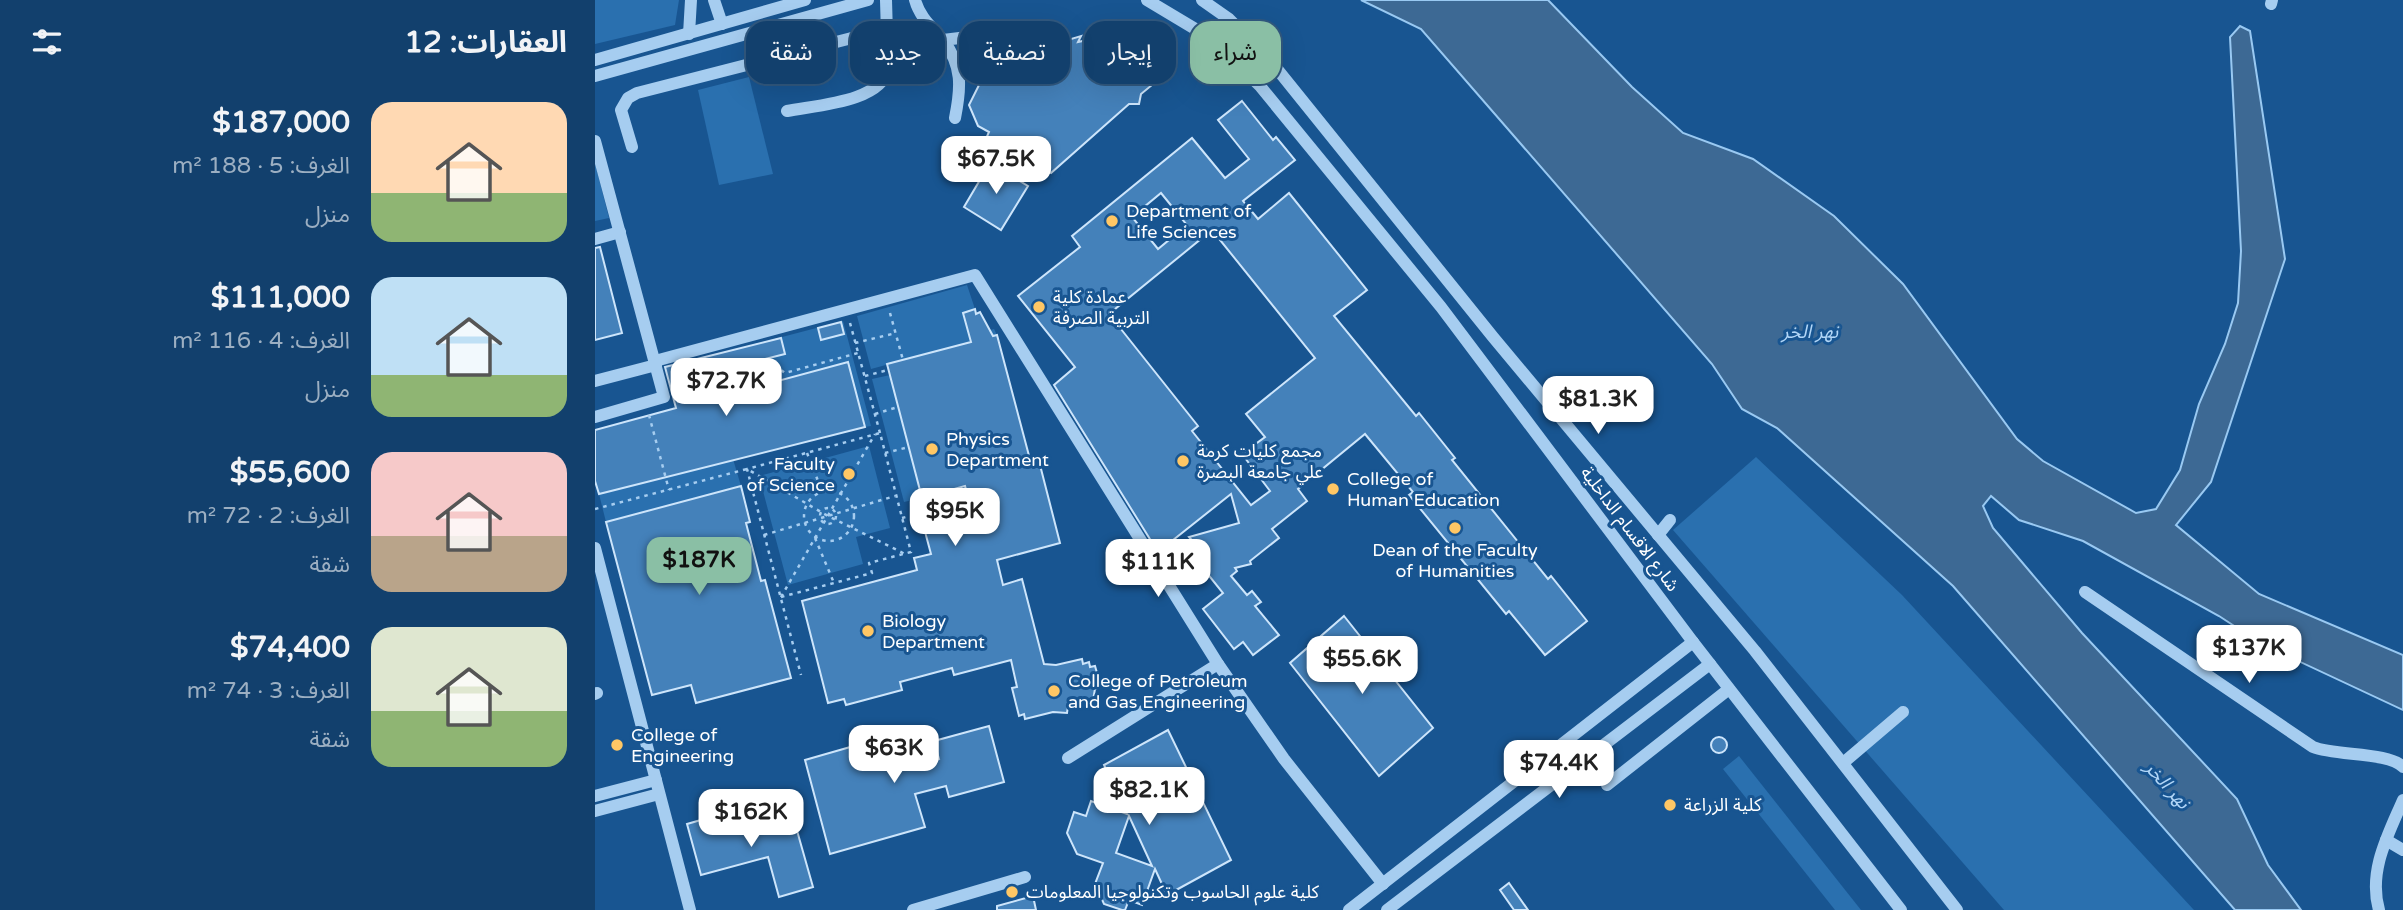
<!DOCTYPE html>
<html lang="ar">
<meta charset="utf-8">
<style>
body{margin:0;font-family:"Varela Round","Noto Sans Arabic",sans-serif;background:#1b4772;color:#f1f3f6;direction:rtl;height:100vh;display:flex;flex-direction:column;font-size:26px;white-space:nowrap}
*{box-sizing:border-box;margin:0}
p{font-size:23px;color:#9cafc2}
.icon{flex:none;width:38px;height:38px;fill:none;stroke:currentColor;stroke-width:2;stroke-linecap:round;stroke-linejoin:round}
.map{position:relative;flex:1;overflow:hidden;direction:ltr}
.drawer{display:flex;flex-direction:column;background:#12406d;width:595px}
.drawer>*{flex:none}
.banner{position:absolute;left:21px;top:21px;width:665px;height:63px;direction:rtl;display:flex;gap:14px}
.price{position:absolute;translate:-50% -60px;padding:0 16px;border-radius:14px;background:#fff;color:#222;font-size:23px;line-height:46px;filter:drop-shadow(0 2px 4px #0008)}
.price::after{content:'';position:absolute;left:50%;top:42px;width:21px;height:16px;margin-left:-10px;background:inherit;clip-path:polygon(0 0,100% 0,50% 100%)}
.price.selected{background:#8abfa5;color:#111}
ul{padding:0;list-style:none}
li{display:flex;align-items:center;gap:21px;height:175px;padding:0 28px}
li span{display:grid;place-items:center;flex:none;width:196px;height:140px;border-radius:21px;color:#555}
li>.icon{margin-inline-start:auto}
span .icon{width:84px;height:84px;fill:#fffc;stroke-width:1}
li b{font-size:30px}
h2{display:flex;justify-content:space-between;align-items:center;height:84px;padding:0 28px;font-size:30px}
.pill{padding:0 24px;border-radius:21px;background:#12406d;box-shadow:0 7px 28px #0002,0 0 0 2px #315980;font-size:24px;line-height:63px}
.pill.selected{background:#8abfa5;color:#111}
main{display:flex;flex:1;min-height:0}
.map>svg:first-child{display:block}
.green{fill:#2a70af;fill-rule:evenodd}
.water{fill:#3d6994;stroke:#99c9f2;stroke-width:2}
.building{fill:#4481ba;stroke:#cde5fb;stroke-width:2;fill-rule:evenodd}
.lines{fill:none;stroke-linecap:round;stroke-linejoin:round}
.path{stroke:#a6cdf0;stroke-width:2.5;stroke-dasharray:3.5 5;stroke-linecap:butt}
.minor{stroke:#a6cdf0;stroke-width:12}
.poi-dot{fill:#ffc765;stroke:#185591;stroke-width:2.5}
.labels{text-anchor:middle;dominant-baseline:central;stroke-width:6;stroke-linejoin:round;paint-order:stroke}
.poi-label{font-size:18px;fill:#fff;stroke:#185591;text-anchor:start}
.street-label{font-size:18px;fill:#fff;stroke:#185591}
.water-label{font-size:19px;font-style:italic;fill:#b2d6f7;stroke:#185591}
</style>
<main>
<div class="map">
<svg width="1808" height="910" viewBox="0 0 1808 910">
<rect width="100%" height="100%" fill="#185591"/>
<g class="green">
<polygon points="0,0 84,0 80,25 0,44"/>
<polygon points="154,77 178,174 124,185 103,90"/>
<polygon points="0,163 14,218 0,221"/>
<polygon points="372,285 380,309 368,313 374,336 399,329 402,335 276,369 262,316"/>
<path d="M 248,321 L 276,426 L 270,427 L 253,362 L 82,408 L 159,369 L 153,346 ZM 245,322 L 248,334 L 226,340 L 223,328 ZM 186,338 L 190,354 L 166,360 L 162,344 Z"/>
<polygon points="295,375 327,498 309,502 277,379"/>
<polygon points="274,446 295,528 261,537 268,564 193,585 164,476"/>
<polygon points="1161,457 1307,595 1599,910 1409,910 1078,530"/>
<polygon points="138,459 146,486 11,522 4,494"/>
<polygon points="1144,756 1266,910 1240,910 1128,769"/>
</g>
<polygon class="water" points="766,0 953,0 1037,87 1088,133 1158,159 1239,216 1308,284 1422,439 1448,461 1541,513 1561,509 1585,470 1604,404 1630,344 1643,303 1646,251 1635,37 1645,26 1655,31 1690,259 1616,482 1581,525 1664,594 1808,655 1808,710 1667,644 1624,616 1488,541 1424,520 1396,496 1388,506 1398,528 1487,633 1642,799 1673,865 1706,910 1640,910 1358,586 1182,428 1147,409 1117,364 826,29"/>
<g class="building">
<polygon points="541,29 557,85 546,94 544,104 534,104 456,173 390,141 394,132 383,126 374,105 390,73 416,66 422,55 486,36 483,42"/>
<path d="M 647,101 L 678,140 L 681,137 L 700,160 L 648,201 L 663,219 L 694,193 L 772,290 L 739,316 L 821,416 L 824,413 L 860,458 L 857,460 L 953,579 L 956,576 L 992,621 L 950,655 L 914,611 L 911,614 L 814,495 L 818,492 L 770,434 L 703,489 L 712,501 L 677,529 L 684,538 L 655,561 L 656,564 L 640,568 L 642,571 L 636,576 L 652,595 L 657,591 L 666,602 L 660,606 L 684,635 L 658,655 L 648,642 L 639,649 L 608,609 L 628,593 L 603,562 L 607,552 L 594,537 L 644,523 L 636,494 L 563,552 L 459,385 L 480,367 L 423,296 L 485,247 L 477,236 L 597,138 L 630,178 L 654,159 L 623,120 ZM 566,193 L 592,225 L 563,249 L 537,217 ZM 617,230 L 720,358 L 651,414 L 670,437 L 647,454 L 675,491 L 656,505 L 597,431 L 603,426 L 514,314 Z"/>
<polygon points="395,163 433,186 406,230 369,207"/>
<polygon points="5,247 27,333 0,340 0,248"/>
<polygon points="380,309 381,314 385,312 398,336 402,335 437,467 445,465 465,543 402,560 408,585 427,579 449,664 461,665 487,659 488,664 494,662 495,667 500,666 506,687 500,689 498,700 473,706 472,713 458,712 430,719 429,714 424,716 417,688 422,687 416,660 359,675 357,668 305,682 307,690 251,705 249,699 233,703 207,601 322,570 319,558 336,554 329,528 378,514 370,486 327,498 292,364 376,342 368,313"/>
<polygon points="246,322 249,334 226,340 223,328"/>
<polygon points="186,338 190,354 158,362 164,386 253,362 270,427 4,494 0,481 0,430 81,408 70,367"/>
<polygon points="146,486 155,522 151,523 166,581 170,580 196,678 101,703 96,685 57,695 11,522"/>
<polygon points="749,616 838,728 784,776 695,663"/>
<polygon points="394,726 409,782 354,797 351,786 320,794 330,827 235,854 210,760 304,733 313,767 344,759 339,741"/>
<path d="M 573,730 L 636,860 L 572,895 L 560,869 L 547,905 L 534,900 L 530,910 L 527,910 L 509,904 L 500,884 L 508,863 L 482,854 L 472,833 L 479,812 L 491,816 L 496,801 L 532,814 L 509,765 ZM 534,816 L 557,866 L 521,853 Z"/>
<circle cx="1124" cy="745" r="8"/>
<polygon points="144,809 151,834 199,820 218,887 184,897 173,857 106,875 92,824"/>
<polygon points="914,883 933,910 919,910 905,890"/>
<polygon points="438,896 441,910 402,910 402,906"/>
</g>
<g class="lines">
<g class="path">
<polyline points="295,313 308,360"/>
<polyline points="255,323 285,433"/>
<polyline points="260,343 301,333"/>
<polyline points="270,376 293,370"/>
<polyline points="82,402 184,374 186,370 190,373 263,353"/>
<polyline points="280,414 303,407"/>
<polyline points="54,415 74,490"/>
<polyline points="212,453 227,491"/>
<polyline points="290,453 314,447"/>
<circle cx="234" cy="516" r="25"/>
<circle cx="233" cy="516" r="8"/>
<polyline points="0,509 152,469 233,516 310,554"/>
<polyline points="307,518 366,502"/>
<polyline points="169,535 300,496"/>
<polyline points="220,538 239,583"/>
<polyline points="186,597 277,573 274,563 316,552 285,433 152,469 206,675"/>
<polyline points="186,597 280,434"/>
</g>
<g class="minor">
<polyline points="119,0 127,24"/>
<path d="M 320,0 C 325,18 337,27 348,40 C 368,66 366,88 360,118"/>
<polyline points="552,0 617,39 665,86 846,307 1098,642 1306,910"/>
<polyline points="607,0 634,19 674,59 898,337 1160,651 1362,910"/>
<polyline points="1676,4 1677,0"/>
<polyline points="94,34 96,0"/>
<polyline points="348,40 406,33"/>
<polyline points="0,60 210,0"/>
<polyline points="0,76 273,0"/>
<path d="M 192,111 C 222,105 286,102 293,69 L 291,0"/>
<polyline points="0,141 69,397 0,417"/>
<polyline points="37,147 26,110 33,98 42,93 292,29"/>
<polyline points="0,239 25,232"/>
<polyline points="60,361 380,275 623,664 689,759 788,884"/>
<polyline points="0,381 61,365"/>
<polyline points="962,414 971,401"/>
<polyline points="1063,535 1075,520"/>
<polyline points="0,548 95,910"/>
<path d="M 1490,592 L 1718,747 C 1740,756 1794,752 1808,767"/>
<polyline points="0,694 2,693"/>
<polyline points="473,758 623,664"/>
<polyline points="1248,763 1308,712"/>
<polyline points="1012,785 1134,689"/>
<polyline points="0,796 61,780"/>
<polyline points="0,811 64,794"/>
<polyline points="1791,840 1808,850"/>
<polyline points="318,910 430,877"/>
<polyline points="754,910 1098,642"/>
<polyline points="792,910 1115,664"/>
<path d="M 1784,910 C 1773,871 1793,835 1808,800"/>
</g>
</g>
<g class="poi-dot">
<circle cx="517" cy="221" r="7"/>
<circle cx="444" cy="307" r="7"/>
<circle cx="337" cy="449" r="7"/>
<circle cx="588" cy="461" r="7"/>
<circle cx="254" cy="474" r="7"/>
<circle cx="738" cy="489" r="7"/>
<circle cx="860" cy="528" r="7"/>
<circle cx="273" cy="631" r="7"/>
<circle cx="459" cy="691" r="7"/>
<circle cx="22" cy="745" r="7"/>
<circle cx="1075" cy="805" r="7"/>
<circle cx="417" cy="892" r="7"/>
</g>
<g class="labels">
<g class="poi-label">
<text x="531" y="211">Department of<tspan x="531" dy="21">Life Sciences</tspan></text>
<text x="458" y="297">عمادة كلية<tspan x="458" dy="21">التربية الصرفة</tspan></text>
<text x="351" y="439">Physics<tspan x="351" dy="21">Department</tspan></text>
<text x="602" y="451">مجمع كليات كرمة<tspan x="602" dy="21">علي جامعة البصرة</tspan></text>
<text x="240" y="464" text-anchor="end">Faculty<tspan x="240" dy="21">of Science</tspan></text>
<text x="752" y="479">College of<tspan x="752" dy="21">Human Education</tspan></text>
<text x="860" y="550" text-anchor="middle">Dean of the Faculty<tspan x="860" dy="21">of Humanities</tspan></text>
<text x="287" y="621">Biology<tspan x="287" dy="21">Department</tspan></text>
<text x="473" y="681">College of Petroleum<tspan x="473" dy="21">and Gas Engineering</tspan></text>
<text x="36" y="735">College of<tspan x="36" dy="21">Engineering</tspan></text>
<text x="1089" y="805">كلية الزراعة</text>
<text x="431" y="892">كلية علوم الحاسوب وتكنولوجيا المعلومات</text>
</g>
<g class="street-label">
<text transform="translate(1035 529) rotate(53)">شارع الاقسام الداخلية</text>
</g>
<g class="water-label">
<text x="1215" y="332">نهر الخر</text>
<text transform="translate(1572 785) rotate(48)">نهر الخر</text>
</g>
</g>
</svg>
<b class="price" style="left:401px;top:196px">$67.5K</b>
<b class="price" style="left:131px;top:418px">$72.7K</b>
<b class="price" style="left:1003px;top:436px">$81.3K</b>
<b class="price" style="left:360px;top:548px">$95K</b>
<b class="price selected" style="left:104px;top:597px">$187K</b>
<b class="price" style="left:563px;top:599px">$111K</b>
<b class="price" style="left:1654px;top:685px">$137K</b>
<b class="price" style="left:767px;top:696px">$55.6K</b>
<b class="price" style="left:299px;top:785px">$63K</b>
<b class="price" style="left:964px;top:800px">$74.4K</b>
<b class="price" style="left:554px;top:827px">$82.1K</b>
<b class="price" style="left:156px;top:849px">$162K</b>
<div class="banner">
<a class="pill selected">شراء</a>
<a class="pill">إيجار</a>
<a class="pill">تصفية</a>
<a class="pill">جديد</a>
<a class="pill">شقة</a>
</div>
</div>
<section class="drawer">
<h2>العقارات: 12<svg class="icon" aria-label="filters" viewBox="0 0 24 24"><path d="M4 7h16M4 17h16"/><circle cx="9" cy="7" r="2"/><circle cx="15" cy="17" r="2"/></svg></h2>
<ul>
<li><span style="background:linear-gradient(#ffd9b3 65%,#8fb573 0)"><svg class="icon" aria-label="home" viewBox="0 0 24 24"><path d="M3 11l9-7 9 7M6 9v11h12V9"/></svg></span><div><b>$187,000</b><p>الغرف: 5 · 188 m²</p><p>منزل</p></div></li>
<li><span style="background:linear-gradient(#bfe0f5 70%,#8fb573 0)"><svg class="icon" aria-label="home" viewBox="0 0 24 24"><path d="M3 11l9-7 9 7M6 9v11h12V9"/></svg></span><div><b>$111,000</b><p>الغرف: 4 · 116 m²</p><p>منزل</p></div></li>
<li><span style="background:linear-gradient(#f6c9c9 60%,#b9a48a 0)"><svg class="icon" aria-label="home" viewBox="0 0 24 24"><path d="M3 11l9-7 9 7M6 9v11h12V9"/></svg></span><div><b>$55,600</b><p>الغرف: 2 · 72 m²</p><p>شقة</p></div></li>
<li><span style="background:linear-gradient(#dfe7d0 60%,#8fb573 0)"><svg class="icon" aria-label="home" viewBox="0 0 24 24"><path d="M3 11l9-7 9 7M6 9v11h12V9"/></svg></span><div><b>$74,400</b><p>الغرف: 3 · 74 m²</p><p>شقة</p></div></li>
</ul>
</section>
</main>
